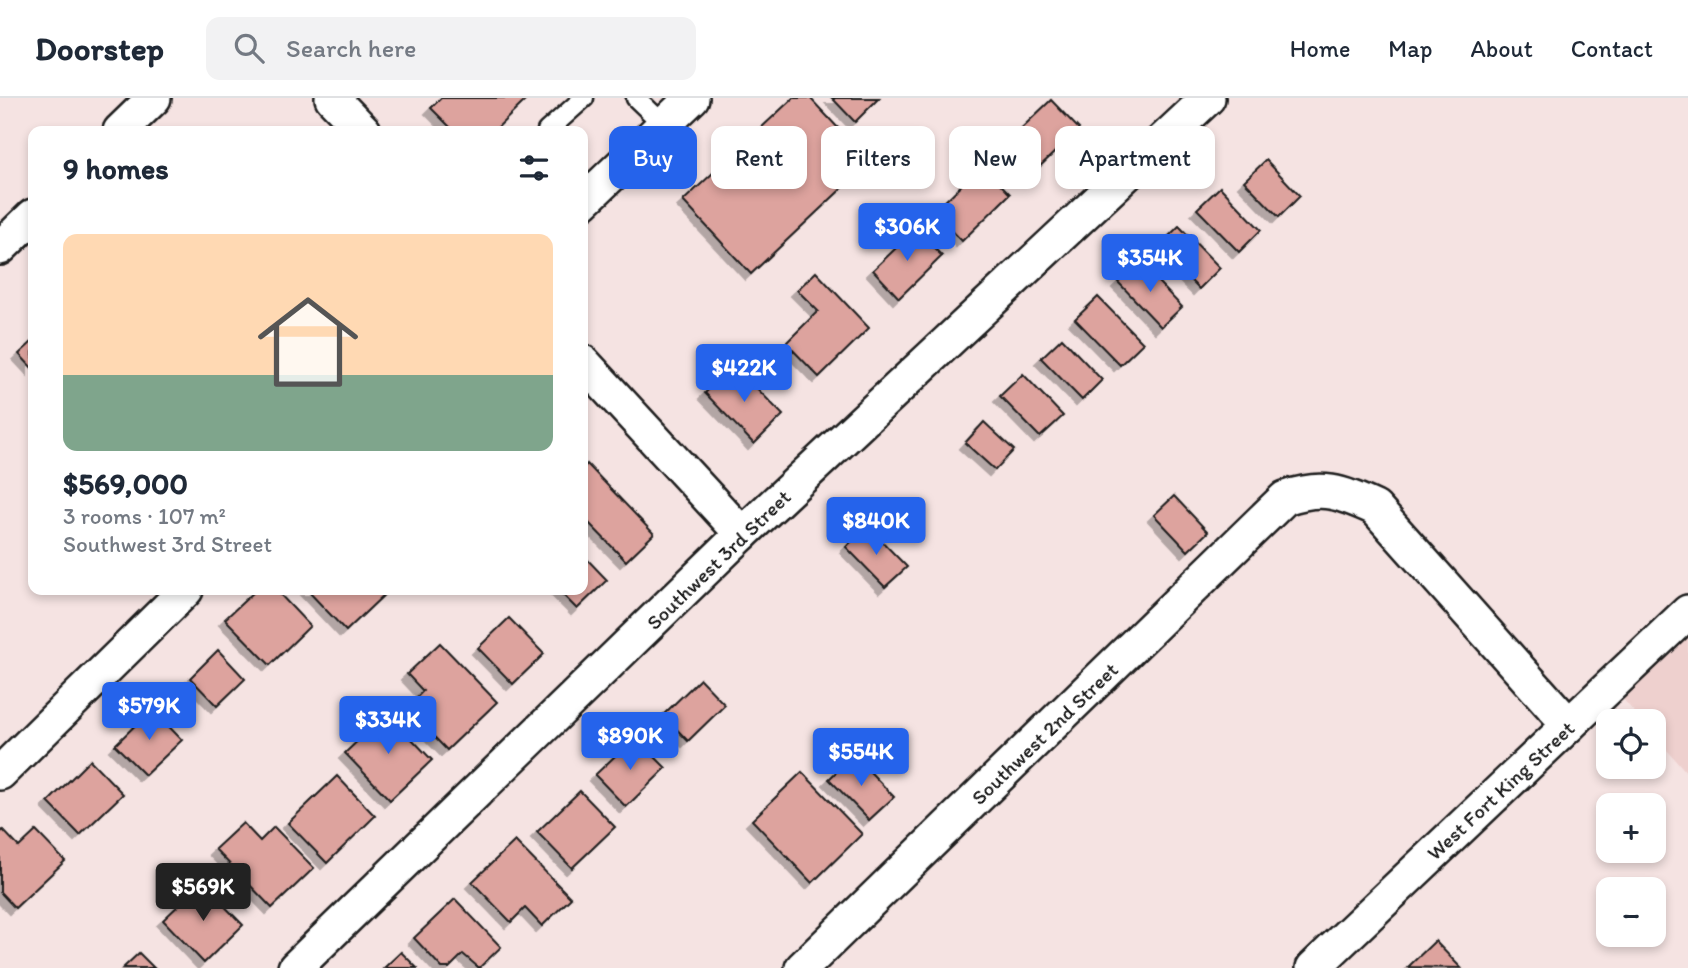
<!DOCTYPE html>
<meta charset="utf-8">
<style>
body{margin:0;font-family:Itim,sans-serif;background:#f2f2f3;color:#1f2937;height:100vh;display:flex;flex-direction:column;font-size:26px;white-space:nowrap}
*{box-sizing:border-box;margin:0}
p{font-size:23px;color:#747a83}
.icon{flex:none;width:38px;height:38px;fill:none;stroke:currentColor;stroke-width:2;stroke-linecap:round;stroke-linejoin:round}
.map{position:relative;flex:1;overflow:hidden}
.side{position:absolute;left:28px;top:28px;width:560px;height:469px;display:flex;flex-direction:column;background:#fff;border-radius:14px;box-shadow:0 4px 10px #0003}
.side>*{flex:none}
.hud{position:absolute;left:609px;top:28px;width:665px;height:63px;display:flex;gap:14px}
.controls{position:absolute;left:1596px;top:611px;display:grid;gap:14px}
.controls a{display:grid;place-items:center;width:70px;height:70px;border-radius:14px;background:#fff;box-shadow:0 4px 10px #0003;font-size:35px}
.price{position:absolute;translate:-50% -60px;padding:0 16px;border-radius:7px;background:#2563eb;color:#fff;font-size:23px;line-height:46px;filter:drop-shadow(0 2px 4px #0008)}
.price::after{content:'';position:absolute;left:50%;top:42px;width:21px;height:16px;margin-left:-10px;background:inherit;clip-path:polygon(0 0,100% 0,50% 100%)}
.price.selected{background:#222;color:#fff}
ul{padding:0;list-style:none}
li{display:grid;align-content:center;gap:14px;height:371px;padding:0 35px}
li+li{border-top:2px solid #e0e1e3}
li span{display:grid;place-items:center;height:217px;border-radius:14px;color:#555}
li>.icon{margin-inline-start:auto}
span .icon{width:126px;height:126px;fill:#fffc;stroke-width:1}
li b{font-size:30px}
h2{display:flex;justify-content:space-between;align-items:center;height:84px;padding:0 35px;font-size:30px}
.pill{padding:0 24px;border-radius:14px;background:#fff;box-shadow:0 4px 10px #0003;font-size:24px;line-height:63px}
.pill.selected{background:#2563eb;color:#fff}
header{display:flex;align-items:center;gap:42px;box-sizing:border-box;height:98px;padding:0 35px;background:#fff;border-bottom:2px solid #e0e1e3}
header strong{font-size:33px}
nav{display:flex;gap:38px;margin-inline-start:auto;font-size:24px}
.search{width:490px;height:63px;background:#f2f2f3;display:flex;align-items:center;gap:18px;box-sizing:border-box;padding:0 24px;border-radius:14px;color:#747a83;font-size:26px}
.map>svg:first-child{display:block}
.built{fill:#eed0ce}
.building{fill:#dda39e;stroke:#1c1c1c;stroke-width:2;filter:url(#shadow)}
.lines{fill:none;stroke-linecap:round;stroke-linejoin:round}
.service-casing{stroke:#1c1c1c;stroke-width:23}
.minor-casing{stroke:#1c1c1c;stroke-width:38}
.service{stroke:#fff;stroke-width:18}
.minor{stroke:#fff;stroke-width:33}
.labels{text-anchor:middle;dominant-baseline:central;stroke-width:5;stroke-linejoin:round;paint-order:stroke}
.street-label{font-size:21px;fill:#1c1c1c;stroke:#fff}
</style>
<header>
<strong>Doorstep</strong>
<div class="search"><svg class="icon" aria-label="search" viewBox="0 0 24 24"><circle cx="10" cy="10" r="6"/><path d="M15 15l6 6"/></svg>Search here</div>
<nav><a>Home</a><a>Map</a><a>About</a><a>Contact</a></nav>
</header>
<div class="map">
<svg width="1688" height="870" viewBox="0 0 1688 870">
<defs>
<filter id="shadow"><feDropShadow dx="-6" dy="6" stdDeviation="0" flood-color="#0004"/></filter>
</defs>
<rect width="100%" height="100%" fill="#f5e3e2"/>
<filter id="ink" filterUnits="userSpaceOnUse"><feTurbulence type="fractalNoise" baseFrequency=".0143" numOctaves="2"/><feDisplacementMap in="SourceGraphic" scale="14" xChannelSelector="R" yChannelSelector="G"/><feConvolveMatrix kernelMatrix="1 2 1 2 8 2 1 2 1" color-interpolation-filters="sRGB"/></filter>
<g filter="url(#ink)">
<polygon class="built" points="1688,538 1688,676 1654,637 1654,623 1642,623 1622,600"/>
<g class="building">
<polygon points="441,0 528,0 494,33 454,33 431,10"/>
<polygon points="793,0 810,0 870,64 751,176 683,103"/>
<polygon points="832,0 879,0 855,24"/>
<polygon points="1051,2 1079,31 1036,72 1008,43"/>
<polygon points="1266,62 1300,98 1279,119 1244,83"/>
<polygon points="982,67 1010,96 962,143 934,114"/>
<polygon points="1220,89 1261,132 1239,154 1197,111"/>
<polygon points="1179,128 1220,170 1199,191 1158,149"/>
<polygon points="916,131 942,158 899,200 873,172"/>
<polygon points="1139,164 1182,209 1161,229 1118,184"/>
<polygon points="816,174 869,230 819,279 786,245 818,213 797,192"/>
<polygon points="1098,199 1143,245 1120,267 1075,221"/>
<polygon points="1062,240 1102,282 1082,302 1041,260"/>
<polygon points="33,243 33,271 19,256"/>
<polygon points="734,267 783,317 754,346 705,295"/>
<polygon points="1023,276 1063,318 1040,339 1000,298"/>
<polygon points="984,324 1014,352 995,372 965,345"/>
<polygon points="587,366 654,436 626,463 583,419 583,370"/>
<polygon points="1174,398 1208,434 1188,453 1154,417"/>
<polygon points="867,428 907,469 885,489 846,449"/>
<polygon points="583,457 607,482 577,511 558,492 583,492"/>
<polygon points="256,492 276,492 310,528 270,567 225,521"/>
<polygon points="307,492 387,492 388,493 346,533"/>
<polygon points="509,520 544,556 513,586 478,550"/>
<polygon points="440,545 497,604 447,652 406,610 423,593 407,576"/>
<polygon points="218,552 245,581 217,608 190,580"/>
<polygon points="700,581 725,607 688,643 663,617"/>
<polygon points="152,611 182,642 145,677 115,647"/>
<polygon points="387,615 432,662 390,702 345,655"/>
<polygon points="635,639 666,670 626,709 595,677"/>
<polygon points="854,657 894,699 869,722 829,681"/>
<polygon points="90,662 123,696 80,737 48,704"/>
<polygon points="802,674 862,736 812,785 752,722"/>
<polygon points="337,678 375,718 327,765 288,725"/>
<polygon points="580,693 615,729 572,770 537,734"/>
<polygon points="243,725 260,743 274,729 314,770 272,810 215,751"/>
<polygon points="3,732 19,749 36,733 65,763 15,810 0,794 0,735"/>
<polygon points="515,743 571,800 542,828 525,810 511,824 472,784"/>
<polygon points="202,785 243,827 204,865 163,822"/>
<polygon points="455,801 501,849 479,870 463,856 449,870 442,870 414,840"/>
<polygon points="1435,843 1461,870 1408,869"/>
<polygon points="401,854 417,870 384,870"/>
<polygon points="139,855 154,870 123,870"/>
</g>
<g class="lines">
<g class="service-casing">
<g id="service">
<polyline points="636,0 664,27"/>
<polyline points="547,33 584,0"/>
</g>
</g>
<g class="minor-casing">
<g id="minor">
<polyline points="332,0 364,33"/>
<polyline points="120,33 154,0"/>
<polyline points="583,104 692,0"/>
<polyline points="0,150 33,118"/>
<polyline points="583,264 742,436"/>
<polyline points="0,675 186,492"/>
<polyline points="295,870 742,436 1208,0"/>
<path d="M 802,870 L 1285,400 C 1323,387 1340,394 1375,410 L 1569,627"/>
<polyline points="1313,870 1688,514"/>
</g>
</g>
<use href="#service" class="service"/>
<use href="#minor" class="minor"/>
</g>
</g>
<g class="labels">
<g class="street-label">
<text transform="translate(718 461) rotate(-44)">Southwest 3rd Street</text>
<text transform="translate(1044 635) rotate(-44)">Southwest 2nd Street</text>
<text transform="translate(1500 692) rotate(-43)">West Fort King Street</text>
</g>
</g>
</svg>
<div class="controls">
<a><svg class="icon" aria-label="locate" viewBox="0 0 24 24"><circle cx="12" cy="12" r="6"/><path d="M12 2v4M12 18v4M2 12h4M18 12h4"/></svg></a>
<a>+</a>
<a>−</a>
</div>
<b class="price" style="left:907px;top:165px">$306K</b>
<b class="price" style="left:1150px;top:196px">$354K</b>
<b class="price" style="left:744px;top:306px">$422K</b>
<b class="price" style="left:876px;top:459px">$840K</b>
<b class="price" style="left:149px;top:644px">$579K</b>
<b class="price" style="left:388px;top:658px">$334K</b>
<b class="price" style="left:630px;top:674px">$890K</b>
<b class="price" style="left:861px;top:690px">$554K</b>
<b class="price selected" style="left:203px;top:825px">$569K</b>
<div class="hud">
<a class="pill selected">Buy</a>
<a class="pill">Rent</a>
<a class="pill">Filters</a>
<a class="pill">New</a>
<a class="pill">Apartment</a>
</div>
<section class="side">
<h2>9 homes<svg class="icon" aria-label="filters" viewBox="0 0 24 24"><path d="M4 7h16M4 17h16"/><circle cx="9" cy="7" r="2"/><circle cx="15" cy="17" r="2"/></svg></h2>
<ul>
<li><span style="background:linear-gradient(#ffd9b3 65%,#7fa58c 0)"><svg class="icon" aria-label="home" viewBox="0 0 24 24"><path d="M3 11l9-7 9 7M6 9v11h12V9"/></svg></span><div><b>$569,000</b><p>3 rooms · 107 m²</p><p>Southwest 3rd Street</p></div></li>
</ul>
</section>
</div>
